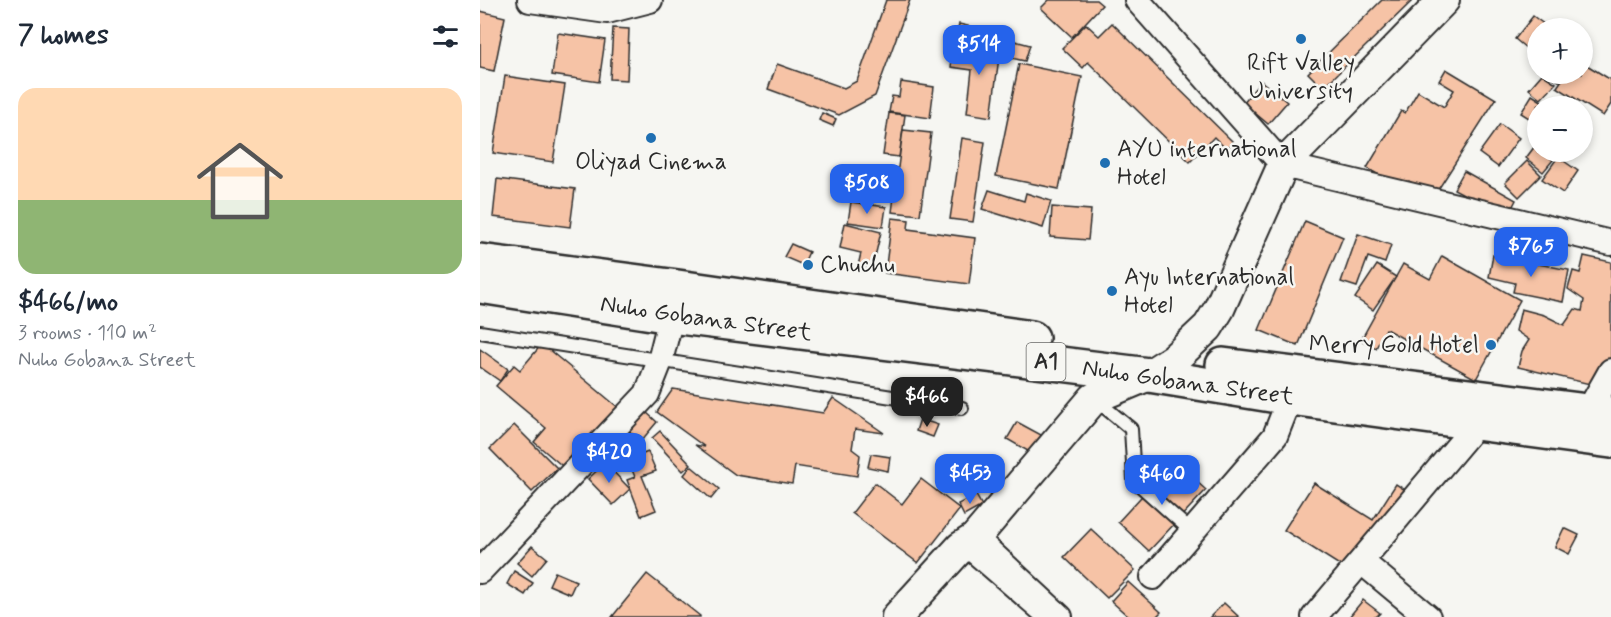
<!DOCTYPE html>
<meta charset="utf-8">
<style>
body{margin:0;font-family:Mynerve,sans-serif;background:#f6f6f7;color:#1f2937;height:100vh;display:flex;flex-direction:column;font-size:22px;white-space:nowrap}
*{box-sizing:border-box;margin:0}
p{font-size:20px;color:#747a83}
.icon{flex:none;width:33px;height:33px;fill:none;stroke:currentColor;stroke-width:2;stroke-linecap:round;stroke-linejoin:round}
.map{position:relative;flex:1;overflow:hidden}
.side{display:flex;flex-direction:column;background:#fff;width:480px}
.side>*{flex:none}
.fabs{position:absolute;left:1047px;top:18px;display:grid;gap:12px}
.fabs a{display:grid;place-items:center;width:66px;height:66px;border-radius:50%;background:#fff;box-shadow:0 3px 9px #0003;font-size:30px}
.price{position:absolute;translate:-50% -51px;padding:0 14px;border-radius:12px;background:#2563eb;color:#fff;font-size:20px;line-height:39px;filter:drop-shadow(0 2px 3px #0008)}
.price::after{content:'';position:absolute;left:50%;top:36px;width:18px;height:14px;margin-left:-9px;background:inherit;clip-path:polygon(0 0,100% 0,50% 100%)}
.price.on{background:#222;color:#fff}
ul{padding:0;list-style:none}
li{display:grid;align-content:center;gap:12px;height:318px;padding:0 18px}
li+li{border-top:2px solid #e0e1e3}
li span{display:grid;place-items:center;height:186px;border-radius:18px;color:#555}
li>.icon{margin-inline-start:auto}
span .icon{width:108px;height:108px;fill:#fffc;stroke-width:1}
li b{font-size:26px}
h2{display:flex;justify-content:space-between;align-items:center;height:72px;padding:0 18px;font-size:26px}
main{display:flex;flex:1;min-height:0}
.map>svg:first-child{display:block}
.building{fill:#f6c3a6;stroke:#2b2b2b;stroke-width:1.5}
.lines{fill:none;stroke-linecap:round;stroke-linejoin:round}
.service-casing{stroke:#2b2b2b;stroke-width:16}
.minor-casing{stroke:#2b2b2b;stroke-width:28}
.tertiary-casing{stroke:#2b2b2b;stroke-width:34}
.primary-casing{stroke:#2b2b2b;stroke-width:38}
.service{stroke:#f6f6f2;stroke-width:12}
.minor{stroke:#f6f6f2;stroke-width:24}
.tertiary{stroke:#f6f6f2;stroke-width:30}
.primary{stroke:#f6f6f2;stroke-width:33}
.poi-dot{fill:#1f6fb2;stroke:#f6f6f2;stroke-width:2}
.labels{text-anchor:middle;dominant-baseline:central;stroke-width:5;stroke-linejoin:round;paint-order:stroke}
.shield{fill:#f6f6f2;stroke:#686867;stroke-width:1.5}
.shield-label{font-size:22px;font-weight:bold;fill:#2b2b2b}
.poi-label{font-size:24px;fill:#2b2b2b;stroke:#f6f6f2;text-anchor:start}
.street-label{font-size:24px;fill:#2b2b2b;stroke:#f6f6f2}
</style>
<main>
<section class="side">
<h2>7 homes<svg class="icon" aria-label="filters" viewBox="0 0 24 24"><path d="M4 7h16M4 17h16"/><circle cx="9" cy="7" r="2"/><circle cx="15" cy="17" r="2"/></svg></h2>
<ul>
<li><span style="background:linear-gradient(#ffd9b3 60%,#8fb573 0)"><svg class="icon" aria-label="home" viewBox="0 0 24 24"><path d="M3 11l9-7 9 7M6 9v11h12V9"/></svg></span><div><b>$466/mo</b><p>3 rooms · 110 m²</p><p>Nuho Gobana Street</p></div></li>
</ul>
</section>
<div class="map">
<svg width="1131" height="617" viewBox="0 0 1131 617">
<rect width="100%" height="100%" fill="#f6f6f2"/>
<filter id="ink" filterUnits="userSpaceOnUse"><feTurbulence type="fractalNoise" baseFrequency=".0167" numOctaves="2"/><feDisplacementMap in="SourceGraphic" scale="12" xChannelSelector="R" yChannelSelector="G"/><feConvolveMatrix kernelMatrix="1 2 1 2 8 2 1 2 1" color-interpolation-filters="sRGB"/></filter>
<g filter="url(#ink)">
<g class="building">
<polygon points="406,0 430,0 395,96 359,115 288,89 297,64 364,88 377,81"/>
<polygon points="569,0 616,0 622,5 592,37 561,8"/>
<polygon points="902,0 933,0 843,88 828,73"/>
<polygon points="0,11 25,17 14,71 0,68"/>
<polygon points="1053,16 1069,28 1058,28 1058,58 1035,39"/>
<polygon points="632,23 753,142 746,149 734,137 710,162 608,62 603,68 582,48 606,24 619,36"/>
<polygon points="479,24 514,32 511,47 476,39"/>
<polygon points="133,28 149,29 147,80 130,79"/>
<polygon points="78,33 125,40 119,82 72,75"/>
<polygon points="535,41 550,45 545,61 531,58"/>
<polygon points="474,43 520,50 511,117 487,113 492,70 471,67"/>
<polygon points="1102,62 1131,80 1131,104 1123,116 1077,87 1086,74 1102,74"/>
<polygon points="539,64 602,77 579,189 516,176"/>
<polygon points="966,69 1016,99 954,196 929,181 924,190 887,168 921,111 925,113 938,91 964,107 974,90 959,81"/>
<polygon points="1062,74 1076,83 1061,99 1049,89"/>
<polygon points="1066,74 1083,74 1079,81"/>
<polygon points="25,76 85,85 73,162 13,153"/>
<polygon points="781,81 807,102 788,124 763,103"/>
<polygon points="421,82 454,87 450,118 409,112 412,96 419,97"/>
<polygon points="1052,95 1063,102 1058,106 1052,120 1041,113"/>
<polygon points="342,113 356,119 353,126 339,120"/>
<polygon points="409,113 425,115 419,157 403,155"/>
<polygon points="1020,124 1039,138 1018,167 999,153"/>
<polygon points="423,130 451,133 440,215 412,212"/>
<polygon points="482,138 505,142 493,222 470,219"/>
<polygon points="1055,146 1058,152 1062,152 1073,160 1063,172 1046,158"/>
<polygon points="1078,157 1098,171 1083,193 1062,179"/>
<polygon points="1047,161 1061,175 1039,197 1025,183"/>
<polygon points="984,171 1036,200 1027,217 974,189"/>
<polygon points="17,179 95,189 90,227 13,217"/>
<polygon points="509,190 544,201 546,193 571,201 563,228 502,209"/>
<polygon points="371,202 406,207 403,227 368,222"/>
<polygon points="572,207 611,210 608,240 570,237"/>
<polygon points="412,218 429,220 428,229 495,238 489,284 405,273"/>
<polygon points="825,221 863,237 818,346 779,330"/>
<polygon points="365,223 401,232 392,269 378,266 381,253 360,248"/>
<polygon points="878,234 911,245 905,263 888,257 877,287 861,282"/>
<polygon points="311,244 329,252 323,265 304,257"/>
<polygon points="1013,255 1089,270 1083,302 1033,292 1035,283 1009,277"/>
<polygon points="962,256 1040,300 996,379 906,329 896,348 881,340 923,264 950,279"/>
<polygon points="1104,256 1131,262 1131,360 1114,385 1038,367 1042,351 1049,340 1036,331 1041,309 1064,315 1084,325 1095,309 1102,311 1104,300 1088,289 1093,271 1100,273"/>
<polygon points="897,265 916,277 893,310 875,298"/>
<polygon points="62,344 140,409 87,470 54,442 66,428 16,386 34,365 40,370"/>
<polygon points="0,349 28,369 20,381 0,367"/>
<polygon points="193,389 343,413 353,398 404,433 375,429 372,449 380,455 377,476 315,466 312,484 256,475 215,445 225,447 177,412"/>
<polygon points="166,412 177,422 161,441 149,431"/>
<polygon points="440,419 458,425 453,437 436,431"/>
<polygon points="537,422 563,436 553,454 527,439"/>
<polygon points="34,425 77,468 52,492 10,449"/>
<polygon points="180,431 211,464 203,471 172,438"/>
<polygon points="140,444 150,455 136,467 126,456"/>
<polygon points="168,452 176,471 162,476 176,510 161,516 147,480 155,477 148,460"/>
<polygon points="391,454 410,457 408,471 388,467"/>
<polygon points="694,461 726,490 669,551 638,522"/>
<polygon points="125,463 150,489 133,505 108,479"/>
<polygon points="211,466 239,489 231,499 204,475"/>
<polygon points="441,479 480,509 438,563 372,513 395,483 422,504"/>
<polygon points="834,483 893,520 916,484 936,497 883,580 804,530"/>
<polygon points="496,495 502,506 484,516 478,504"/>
<polygon points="1084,528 1099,535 1089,554 1075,547"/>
<polygon points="611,529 655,570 627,598 584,557"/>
<polygon points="52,546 67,558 52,576 37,563"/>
<polygon points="34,571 53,583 45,595 27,584"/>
<polygon points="75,572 96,581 90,594 69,585"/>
<polygon points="167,574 220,616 220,617 132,617"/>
<polygon points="648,582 681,612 676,617 649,617 631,601"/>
<polygon points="883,600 900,613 896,617 869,617"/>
<polygon points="744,603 759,617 730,617"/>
</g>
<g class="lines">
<g class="service-casing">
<g id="service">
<polyline points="0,332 482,408"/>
<polyline points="615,399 651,429 654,480 712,532"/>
<polyline points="482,548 562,617"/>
</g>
</g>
<g class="minor-casing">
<g id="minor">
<polyline points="50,0 127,11 170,0"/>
<polyline points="657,0 803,165 1131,243"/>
<polyline points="1109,410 1131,371"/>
<polyline points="495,538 580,617"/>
<polyline points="882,562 948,617"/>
<polyline points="0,571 167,394 180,361 195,301"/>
<polyline points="673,577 795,436 810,398"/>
<polyline points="834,617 1006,413"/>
</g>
</g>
<g class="tertiary-casing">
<polyline id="tertiary" points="417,617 481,547 495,538 614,398 669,375 694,359 728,327 739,309 803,165 964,0"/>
</g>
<g class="primary-casing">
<g id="primary">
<polyline points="0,261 198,287 552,338"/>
<polyline points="0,286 191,316 669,375 810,398 1131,441"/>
<polyline points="743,365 1131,414"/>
</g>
</g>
<use href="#service" class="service"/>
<use href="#minor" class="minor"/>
<use href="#tertiary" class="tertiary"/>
<use href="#primary" class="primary"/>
</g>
</g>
<g class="poi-dot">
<circle cx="821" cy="39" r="6"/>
<circle cx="171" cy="138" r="6"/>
<circle cx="625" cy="163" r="6"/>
<circle cx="328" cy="265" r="6"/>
<circle cx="632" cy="291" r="6"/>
<circle cx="1011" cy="345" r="6"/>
</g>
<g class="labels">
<rect class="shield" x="546.5" y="343" width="39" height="38" rx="4.5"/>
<g class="shield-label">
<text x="566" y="362">A1</text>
</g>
<g class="poi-label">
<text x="821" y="63" text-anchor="middle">Rift Valley<tspan x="821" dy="28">University</tspan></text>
<text x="637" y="149">AYU international<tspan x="637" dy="28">Hotel</tspan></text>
<text x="171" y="162" text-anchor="middle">Oliyad Cinema</text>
<text x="340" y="265">Chuchu</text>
<text x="644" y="277">Ayu International<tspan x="644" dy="28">Hotel</tspan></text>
<text x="999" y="345" text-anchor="end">Merry Gold Hotel</text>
</g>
<g class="street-label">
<text transform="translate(226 319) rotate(8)">Nuho Gobana Street</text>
<text transform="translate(708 383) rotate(8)">Nuho Gobana Street</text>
</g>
</g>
</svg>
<div class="fabs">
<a>+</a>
<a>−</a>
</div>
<b class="price" style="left:499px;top:76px">$514</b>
<b class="price" style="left:387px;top:215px">$508</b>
<b class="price" style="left:1051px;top:278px">$765</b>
<b class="price on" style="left:447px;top:428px">$466</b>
<b class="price" style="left:129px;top:484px">$420</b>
<b class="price" style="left:490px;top:505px">$453</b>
<b class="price" style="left:682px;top:506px">$460</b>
</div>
</main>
